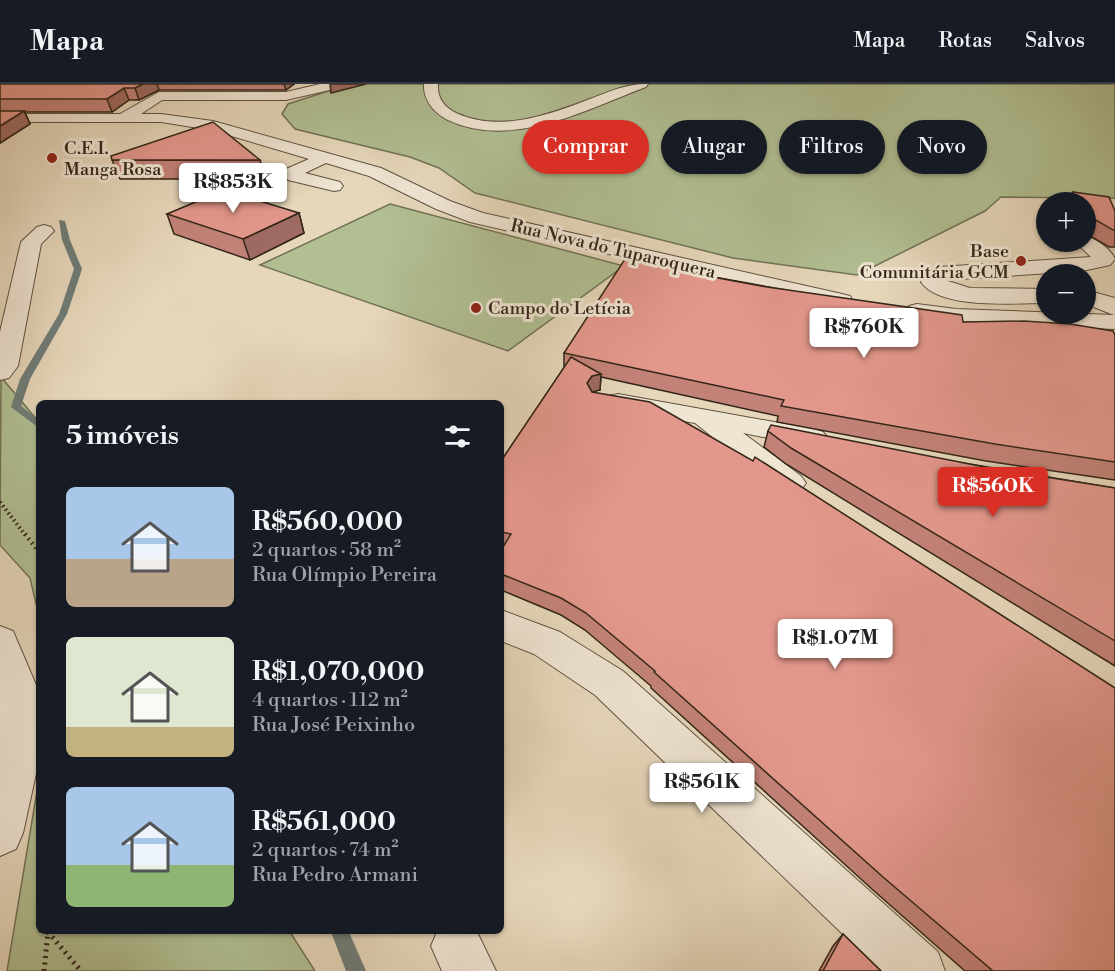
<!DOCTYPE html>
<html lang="pt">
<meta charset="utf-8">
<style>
body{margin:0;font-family:"Libre Bodoni",serif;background:#20242c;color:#f1f3f6;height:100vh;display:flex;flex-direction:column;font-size:22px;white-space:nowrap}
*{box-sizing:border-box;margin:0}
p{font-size:20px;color:#9ea1a6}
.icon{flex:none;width:33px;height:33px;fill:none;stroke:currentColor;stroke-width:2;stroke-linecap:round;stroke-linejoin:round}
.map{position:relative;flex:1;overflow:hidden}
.panel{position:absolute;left:36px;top:316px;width:468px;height:534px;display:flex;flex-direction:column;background:#171b24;border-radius:9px;box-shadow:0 2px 4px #0004}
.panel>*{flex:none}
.banner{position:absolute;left:522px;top:36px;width:502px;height:54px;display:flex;gap:12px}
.tools{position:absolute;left:1036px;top:108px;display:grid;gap:12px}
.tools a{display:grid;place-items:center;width:60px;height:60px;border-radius:50%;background:#171b24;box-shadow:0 2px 4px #0004;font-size:30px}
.price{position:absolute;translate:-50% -51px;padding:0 14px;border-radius:6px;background:#fff;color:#222;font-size:20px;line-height:39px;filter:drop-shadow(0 2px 3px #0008)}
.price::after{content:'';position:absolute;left:50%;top:36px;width:18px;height:14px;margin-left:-9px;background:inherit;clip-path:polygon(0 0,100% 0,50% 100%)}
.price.active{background:#d93025;color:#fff}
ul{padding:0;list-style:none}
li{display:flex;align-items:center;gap:18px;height:150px;padding:0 30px}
li span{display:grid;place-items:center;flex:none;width:168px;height:120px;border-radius:9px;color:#555}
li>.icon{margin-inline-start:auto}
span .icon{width:72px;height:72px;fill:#fffc;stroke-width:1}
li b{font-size:26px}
h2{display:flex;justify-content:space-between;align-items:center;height:72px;padding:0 30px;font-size:26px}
.tag{padding:0 21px;border-radius:27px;background:#171b24;box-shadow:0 2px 4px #0004;font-size:21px;line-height:54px}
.tag.active{background:#d93025;color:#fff}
header{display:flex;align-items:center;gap:36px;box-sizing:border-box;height:84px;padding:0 30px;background:#171b24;border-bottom:2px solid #363941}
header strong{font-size:28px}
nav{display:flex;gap:33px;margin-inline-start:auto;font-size:21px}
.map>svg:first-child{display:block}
.green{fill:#b1bf93;stroke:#727256;stroke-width:1.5}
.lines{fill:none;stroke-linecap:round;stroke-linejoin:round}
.stream{fill:#6f7d78;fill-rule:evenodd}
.minor-casing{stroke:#5f5241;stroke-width:2}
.path-far3{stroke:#322518;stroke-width:2;stroke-dasharray:1 1.5;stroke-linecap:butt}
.path-far2{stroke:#322518;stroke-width:4;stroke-dasharray:1.5 3;stroke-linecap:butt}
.path-far1{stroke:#322518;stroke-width:4.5;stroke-dasharray:1.5 4;stroke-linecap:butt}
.path{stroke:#322518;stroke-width:5;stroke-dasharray:2 4.5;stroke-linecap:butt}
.minor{fill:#efe5d3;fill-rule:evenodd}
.wall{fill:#c38278;stroke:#322518;stroke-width:1.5}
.shaded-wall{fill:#9f6a62;stroke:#322518;stroke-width:1.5}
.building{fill:#e3978c;stroke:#322518;stroke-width:1.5}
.poi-dot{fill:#8f2418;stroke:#efe5d3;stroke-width:2}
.labels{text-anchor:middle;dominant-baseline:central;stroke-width:6;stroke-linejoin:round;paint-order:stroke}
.far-poi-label{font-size:18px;fill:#322518;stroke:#efe5d3;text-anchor:start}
.far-street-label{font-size:18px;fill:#322518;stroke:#efe5d3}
</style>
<header>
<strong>Mapa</strong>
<nav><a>Mapa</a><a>Rotas</a><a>Salvos</a></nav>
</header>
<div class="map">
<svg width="1115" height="887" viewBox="0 0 1115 887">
<rect width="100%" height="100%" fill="#e6d7bb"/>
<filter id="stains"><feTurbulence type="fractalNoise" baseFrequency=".00333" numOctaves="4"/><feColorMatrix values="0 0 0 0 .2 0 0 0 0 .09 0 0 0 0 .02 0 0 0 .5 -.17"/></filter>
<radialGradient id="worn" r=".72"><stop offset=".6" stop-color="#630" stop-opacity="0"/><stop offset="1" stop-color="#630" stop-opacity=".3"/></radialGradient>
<g class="green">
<polygon points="350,0 1115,0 1115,114 1001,113 985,127 857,191 733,174 475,109 439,84 410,73 295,45 282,30 288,20"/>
<polygon points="390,120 624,182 508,267 260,181"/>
<polygon points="1,293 39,338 39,532 30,494 0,461"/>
<polygon points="39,695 39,848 290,848 315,887 7,887"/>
</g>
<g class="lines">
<g class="stream">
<polygon points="59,136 65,137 70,156 82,185 67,230 30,295 21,322 39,336 39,344 11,323 20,295 59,230 74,185 62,156"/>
<polygon points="331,848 349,848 366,887 346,887"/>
</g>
<g class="minor-casing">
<g id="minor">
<polygon points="320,0 345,0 343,3 286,16 162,16 141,30 161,30 213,37 381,84 450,117 483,129 842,210 850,212 853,217 850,222 842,224 470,138 436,125 369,92 326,79 305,89 340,98 343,102 340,106 334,107 288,96 283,89 286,85 309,75 211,46 161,38 0,38 0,30 120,30 159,8 286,8"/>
<path d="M 424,0 L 438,0 C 437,14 444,23 456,29 C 500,49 548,31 590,15 C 611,7 625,0 648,0 L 646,3 C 585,26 512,66 448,36 C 434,29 423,16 424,0 Z"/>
<polygon points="44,141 51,143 54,147 41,160 18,282 9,294 0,296 0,248 21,158 37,143"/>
<path d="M 1086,152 C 1096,155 1111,165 1115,175 L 1110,181 L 1082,187 L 945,196 L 970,204 L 1047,205 L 1047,219 C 1016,219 940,226 921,198 L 924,188 L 939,183 L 1091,173 L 1075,158 L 1086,158 Z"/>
<polygon points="1086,206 1115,214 1115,245 956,239 909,232 905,227 909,222 917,220 956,225 1114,231 1086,220"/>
<polygon points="618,310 813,345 823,348 828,354 823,360 813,363 743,349 801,392 806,399 801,406 790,409 779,406 695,339 608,324 604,318 608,312"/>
<polygon points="501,526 560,548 623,587 938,868 945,887 881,887 595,611 534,570 501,557"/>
<polygon points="0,542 13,547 39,608 39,676 23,749 16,765 0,772"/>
<polygon points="437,848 477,848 496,887 442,887 431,862"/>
</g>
</g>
<polyline class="path-far3" points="260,120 271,117"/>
<polyline class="path-far2" points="0,418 26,452"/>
<polyline class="path-far1" points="25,450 39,468"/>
<g class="path">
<polyline points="48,848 81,887"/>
<polyline points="44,887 48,848"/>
</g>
<use href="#minor" class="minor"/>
</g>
<g class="wall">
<polygon points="0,0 294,0 286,6 159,6 139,16 129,16 112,28 25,28 30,40 0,59"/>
<polygon points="112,76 260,76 265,95 120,95"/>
<polygon points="1073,108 1115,127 1115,163 1109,163 1087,150 1086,151 1086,118 1068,118"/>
<polygon points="299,129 304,149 250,176 174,150 167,130"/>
<polygon points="1054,158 1078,158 1076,162 1053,161"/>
<polygon points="681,187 963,238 1115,251 1115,396 986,377 777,338 778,332 601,293 600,306 592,308 1115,887 965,887 873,806 651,604 651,602 585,546 561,531 501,506 501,466 502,464 501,464 501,377 564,284 564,269"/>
<polygon points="768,347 1115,404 1115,582 786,380 764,363"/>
<polygon points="843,850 881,887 819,887 833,862"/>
</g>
<g class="shaded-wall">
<polygon points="143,0 157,0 159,6 139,16 135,4"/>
<polygon points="284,0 294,0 286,6"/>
<polygon points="330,0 366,0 331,9"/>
<polygon points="124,4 129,16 112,28 107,15"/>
<polygon points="24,27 30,40 0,59 0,42"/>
<polygon points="299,129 304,149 250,176 243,155"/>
<polygon points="601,290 600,306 592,308 587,299 592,292"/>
</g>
<g class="building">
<polygon points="0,0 143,0 135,4 124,4 107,15 0,15"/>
<polygon points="0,27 24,27 0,42"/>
<polygon points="213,38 260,76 112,76 111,72"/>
<polygon points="224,106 299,129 243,155 167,130"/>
<polygon points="1073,108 1109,113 1115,127 1115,147 1094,135 1091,141 1086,141 1086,118 1070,118"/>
<polygon points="625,175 681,184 680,187 761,202 962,231 963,238 1024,237 1070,240 1113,247 1115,251 1115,378 995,360 781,322 784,316 564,269"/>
<polygon points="571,273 601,290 592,292 587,299 592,308 650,318 753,377 755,373 1115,604 1115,887 993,887 883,793 654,588 655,587 586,529 561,514 501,490 501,466 511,450 501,448 501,377"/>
<polygon points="771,341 995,385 1115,404 1115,557 791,364 768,347"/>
<polygon points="843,850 881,887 823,887"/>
</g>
<g class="poi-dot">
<circle cx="52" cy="74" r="6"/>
<circle cx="1021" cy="177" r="6"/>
<circle cx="476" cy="224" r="6"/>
</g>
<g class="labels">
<g class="far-poi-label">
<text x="64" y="64">C.E.I.<tspan x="64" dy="21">Manga Rosa</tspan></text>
<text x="1009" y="167" text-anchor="end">Base<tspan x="1009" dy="21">Comunitária GCM</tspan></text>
<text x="488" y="224">Campo do Letícia</text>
</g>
<g class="far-street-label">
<text transform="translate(613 165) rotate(13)">Rua Nova do Tuparoquera</text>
</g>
</g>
<rect width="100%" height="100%" filter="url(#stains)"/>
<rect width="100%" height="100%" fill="url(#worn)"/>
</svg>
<div class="tools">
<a>+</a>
<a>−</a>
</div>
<b class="price" style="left:233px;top:130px">R$853K</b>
<b class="price" style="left:864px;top:275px">R$760K</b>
<b class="price active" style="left:993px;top:434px">R$560K</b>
<b class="price" style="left:835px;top:586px">R$1.07M</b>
<b class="price" style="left:702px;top:730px">R$561K</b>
<div class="banner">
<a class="tag active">Comprar</a>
<a class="tag">Alugar</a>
<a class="tag">Filtros</a>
<a class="tag">Novo</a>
</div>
<section class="panel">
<h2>5 imóveis<svg class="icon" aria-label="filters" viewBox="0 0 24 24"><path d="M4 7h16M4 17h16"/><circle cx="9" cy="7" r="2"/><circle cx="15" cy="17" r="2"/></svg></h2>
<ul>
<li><span style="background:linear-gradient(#a9c7e8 60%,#b9a48a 0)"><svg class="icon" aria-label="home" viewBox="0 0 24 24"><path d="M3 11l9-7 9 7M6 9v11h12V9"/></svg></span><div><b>R$560,000</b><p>2 quartos · 58 m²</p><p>Rua Olímpio Pereira</p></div></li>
<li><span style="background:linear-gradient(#dfe7d0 75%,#c2b280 0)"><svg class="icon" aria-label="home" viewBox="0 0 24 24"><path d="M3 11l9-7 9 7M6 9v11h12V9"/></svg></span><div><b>R$1,070,000</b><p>4 quartos · 112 m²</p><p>Rua José Peixinho</p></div></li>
<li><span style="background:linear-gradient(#a9c7e8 65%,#8fb573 0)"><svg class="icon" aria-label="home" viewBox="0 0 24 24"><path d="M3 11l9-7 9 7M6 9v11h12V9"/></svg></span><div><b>R$561,000</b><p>2 quartos · 74 m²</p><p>Rua Pedro Armani</p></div></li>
</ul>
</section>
</div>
